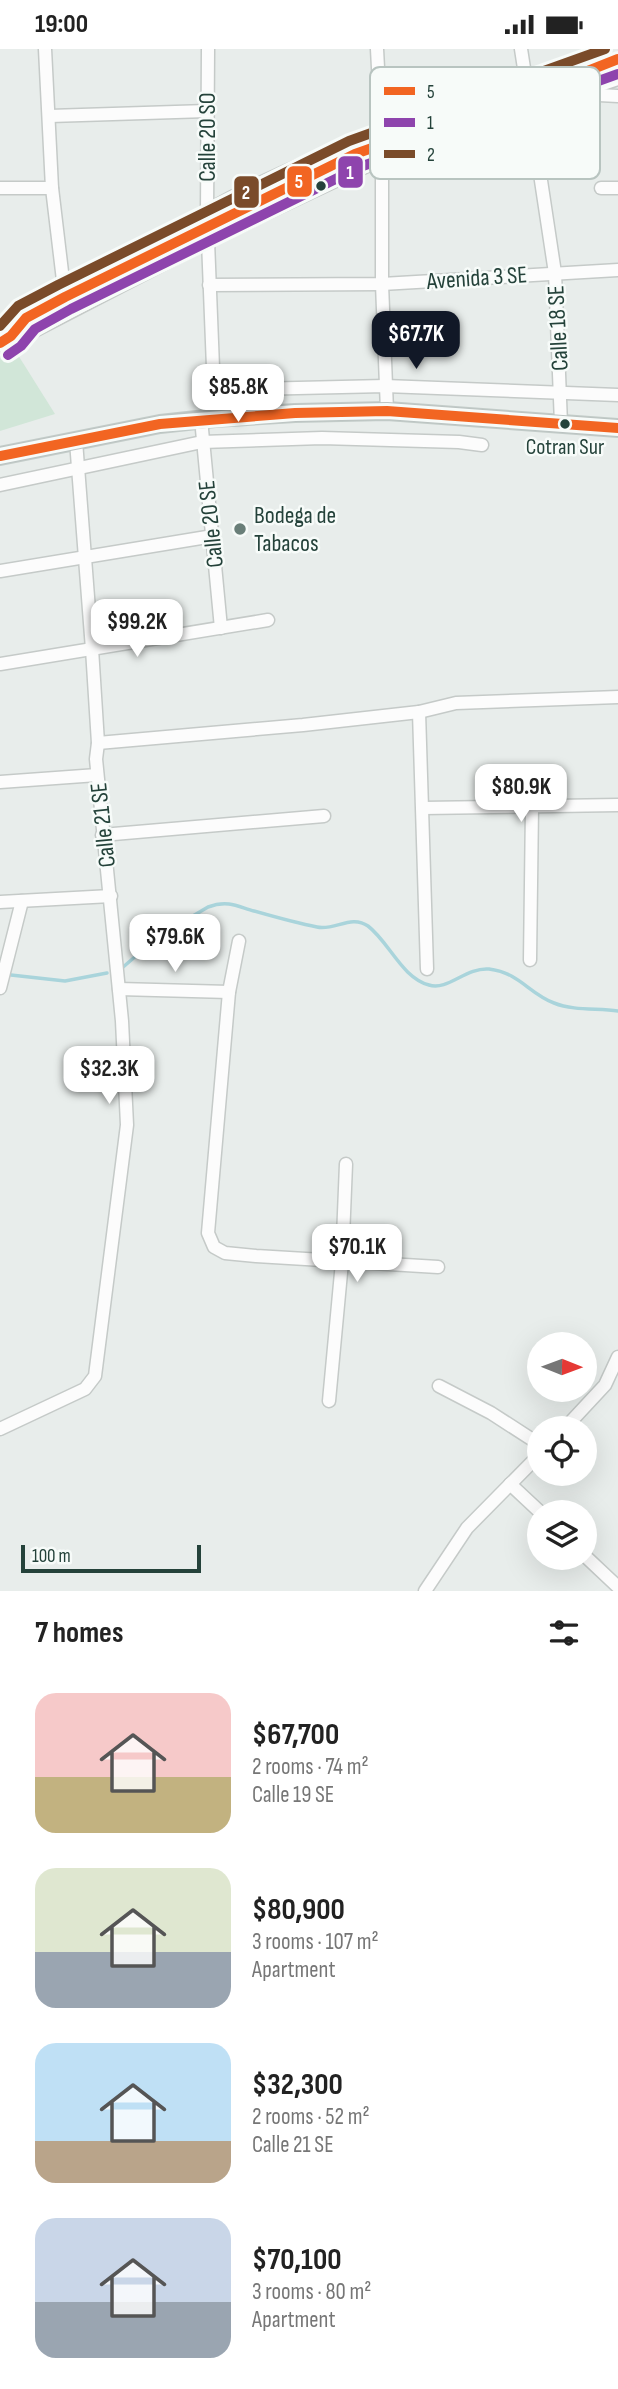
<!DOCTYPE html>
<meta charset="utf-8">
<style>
body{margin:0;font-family:"Sofia Sans Condensed",sans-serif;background:#f2f2f2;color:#222;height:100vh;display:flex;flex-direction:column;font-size:26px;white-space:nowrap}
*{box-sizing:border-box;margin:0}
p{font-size:23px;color:#767676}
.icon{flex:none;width:38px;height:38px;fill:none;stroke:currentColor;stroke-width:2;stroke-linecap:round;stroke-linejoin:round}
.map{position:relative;height:1542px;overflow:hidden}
.sheet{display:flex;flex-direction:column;background:#fff;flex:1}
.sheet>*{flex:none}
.needle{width:46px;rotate:91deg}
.buttons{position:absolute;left:527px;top:1283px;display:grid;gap:14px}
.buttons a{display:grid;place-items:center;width:70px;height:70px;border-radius:50%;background:#fff;box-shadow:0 7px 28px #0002;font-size:35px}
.scale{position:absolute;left:21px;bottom:18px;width:180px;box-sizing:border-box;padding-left:7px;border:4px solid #24423a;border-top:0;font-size:19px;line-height:24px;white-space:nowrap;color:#24423a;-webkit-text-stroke:5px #f7fbf9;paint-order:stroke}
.price{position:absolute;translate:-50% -60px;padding:0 16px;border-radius:14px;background:#fff;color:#222;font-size:23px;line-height:46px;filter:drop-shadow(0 2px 4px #0008)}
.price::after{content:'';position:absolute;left:50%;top:42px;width:21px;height:16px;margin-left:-10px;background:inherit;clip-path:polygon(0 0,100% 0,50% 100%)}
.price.on{background:#111827;color:#fff}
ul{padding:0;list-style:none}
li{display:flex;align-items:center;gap:21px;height:175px;padding:0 35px}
li span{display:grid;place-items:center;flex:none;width:196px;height:140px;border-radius:21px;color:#555}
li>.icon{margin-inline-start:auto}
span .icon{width:84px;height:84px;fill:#fffc;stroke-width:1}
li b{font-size:30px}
h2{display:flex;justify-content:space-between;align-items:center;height:84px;padding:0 35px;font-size:30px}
.status{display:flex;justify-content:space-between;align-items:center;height:49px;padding:0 35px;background:#fff;direction:ltr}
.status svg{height:19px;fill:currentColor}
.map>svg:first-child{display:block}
.green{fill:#d1e6d8}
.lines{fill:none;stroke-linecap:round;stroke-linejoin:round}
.stream{stroke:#a9d4db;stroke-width:3.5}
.minor-casing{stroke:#c5cac8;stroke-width:15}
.highway-casing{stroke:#c3ccc9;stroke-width:20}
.minor{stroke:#fcfcfc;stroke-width:12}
.highway{stroke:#bcc4c2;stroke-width:18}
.bus-1-casing{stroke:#f7fbf9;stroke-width:16}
.bus-2-casing{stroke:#f7fbf9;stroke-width:16}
.bus-3-casing{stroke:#f7fbf9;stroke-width:16}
.bus-1{stroke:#f26522;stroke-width:10}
.bus-2{stroke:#8e44ad;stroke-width:10}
.bus-3{stroke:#7a4b2a;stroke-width:10}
.bus-dot{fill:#24423a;stroke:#f7fbf9;stroke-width:2.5}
.poi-dot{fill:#697e78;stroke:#f7fbf9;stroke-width:2.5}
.labels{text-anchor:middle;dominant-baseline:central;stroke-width:5;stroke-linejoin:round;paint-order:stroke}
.bus-label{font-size:22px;fill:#24423a;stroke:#f7fbf9}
.street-label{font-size:24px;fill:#24423a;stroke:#f7fbf9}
.poi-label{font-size:24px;fill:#24423a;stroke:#f7fbf9;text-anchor:start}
.key{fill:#f7fbf9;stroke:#b8c4c0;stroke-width:2}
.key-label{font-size:19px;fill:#24423a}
.line-badge{stroke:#f7fbf9;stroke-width:2.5}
.badge-label{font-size:19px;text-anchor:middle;font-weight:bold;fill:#fff}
</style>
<div class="status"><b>19:00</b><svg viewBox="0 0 49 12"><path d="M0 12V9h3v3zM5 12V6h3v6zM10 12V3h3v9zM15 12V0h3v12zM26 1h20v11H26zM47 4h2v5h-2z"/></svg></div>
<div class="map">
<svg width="618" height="1542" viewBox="0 0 618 1542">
<rect width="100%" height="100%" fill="#e8edeb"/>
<polygon class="green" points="13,298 55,365 0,382 0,305"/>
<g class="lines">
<g class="stream">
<path d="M 122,919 L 159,887 L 208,858 C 216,855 221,854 229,855 C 237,856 246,860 254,862 C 275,868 296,874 317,878 C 335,882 351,865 368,877 C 389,893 402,929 429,936 C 448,942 466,918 489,920 C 520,924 528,944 554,954 C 574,962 597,959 618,962"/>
<polyline points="11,926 65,932 107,924"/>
</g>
<g class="minor-casing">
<g id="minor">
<polyline points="45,0 52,139 65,248"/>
<polyline points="377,0 382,95 382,235 387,362"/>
<polyline points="521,0 528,45"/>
<polyline points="580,45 618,47"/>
<polyline points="530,59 555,224 561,375"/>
<polyline points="50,67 207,62"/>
<polyline points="0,139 52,139"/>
<polyline points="601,139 618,139"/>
<path d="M 207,162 C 260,131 317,109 374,85 C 424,64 473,43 524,24"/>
<polyline points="207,165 208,0"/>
<polyline points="208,192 215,369"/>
<polyline points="209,236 382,235 618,221"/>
<polyline points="11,287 34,282 208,192 382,110 618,30"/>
<polyline points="0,294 11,287 26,269 65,248 355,105 565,31 618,10"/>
<polyline points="214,341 385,337 618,346"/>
<polyline points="201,370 221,579"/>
<polyline points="0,436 202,393 322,389 459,393 482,396"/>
<polyline points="0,522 213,487"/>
<polyline points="0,615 268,571"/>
<polyline points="419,663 427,920"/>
<polyline points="98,694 303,676 419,663 456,654 618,648"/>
<polyline points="0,733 97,726"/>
<polyline points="423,759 618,756"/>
<polyline points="102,786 324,767"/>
<polyline points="0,853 111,847"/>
<polyline points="239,892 229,943 208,1184 214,1198 225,1204 256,1207 438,1218"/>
<polyline points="530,911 532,758"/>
<polyline points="0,939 22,852"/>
<polyline points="119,940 229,943"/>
<polyline points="439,1337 491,1364 539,1395"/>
<polyline points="329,1352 342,1213 346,1115"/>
<polyline points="565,1379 605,1336 618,1308"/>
<polyline points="0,1380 85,1340 95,1327 127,1076 122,972 96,710 98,694 92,600 76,392"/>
<polyline points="510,1435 540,1463"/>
<polyline points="584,1506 618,1538"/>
<polyline points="425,1542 467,1479 539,1406"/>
</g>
</g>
<g class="highway-casing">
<polyline id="highway" points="0,407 160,375 215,369 295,364 387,362 618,379"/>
</g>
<use href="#minor" class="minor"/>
<use href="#highway" class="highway"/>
<g class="bus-1-casing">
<g id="bus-1">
<polyline points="0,294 11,287 26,269 65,248 355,105 565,31 618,10"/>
<polyline points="0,407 160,375 295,364 387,362 618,379"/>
</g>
</g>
<g class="bus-2-casing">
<polyline id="bus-2" points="8,306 21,297 35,280 71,260 360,118 618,25"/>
</g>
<g class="bus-3-casing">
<polyline id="bus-3" points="0,277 18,257 58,236 349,92 605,0"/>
</g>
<use href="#bus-1" class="bus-1"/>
<use href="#bus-2" class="bus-2"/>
<use href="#bus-3" class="bus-3"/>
</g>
<g class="bus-dot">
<circle cx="321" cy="137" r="6"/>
<circle cx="565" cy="375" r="6"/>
</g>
<circle class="poi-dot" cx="240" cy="480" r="7"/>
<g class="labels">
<g class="bus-label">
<text x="565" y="398">Cotran Sur</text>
</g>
<g class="street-label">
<text transform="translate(207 88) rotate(-90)">Calle 20 SO</text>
<text transform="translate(477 229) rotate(-4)">Avenida 3 SE</text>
<text transform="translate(558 279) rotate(-93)">Calle 18 SE</text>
<text transform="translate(211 475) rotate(-96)">Calle 20 SE</text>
<text transform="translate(103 776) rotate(-96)">Calle 21 SE</text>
</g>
<g class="poi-label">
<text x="254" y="466">Bodega de<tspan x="254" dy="28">Tabacos</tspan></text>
</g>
</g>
<rect x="370" y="18" width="230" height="112" rx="10" class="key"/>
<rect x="384" y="38" width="31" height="8" fill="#f26522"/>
<rect x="384" y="69" width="31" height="9" fill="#8e44ad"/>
<rect x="384" y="101" width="31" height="8" fill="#7a4b2a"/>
<g class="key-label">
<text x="427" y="49">5</text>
<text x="427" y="80">1</text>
<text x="427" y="112">2</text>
</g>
<g class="line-badge">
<rect x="337" y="106" width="27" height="34" rx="7" fill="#8e44ad"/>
<rect x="286" y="116" width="27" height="33" rx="7" fill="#f26522"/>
<rect x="233" y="126" width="27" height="34" rx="7" fill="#7a4b2a"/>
</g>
<g class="badge-label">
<text x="350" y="130">1</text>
<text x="299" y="139">5</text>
<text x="246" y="150">2</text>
</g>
</svg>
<div class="buttons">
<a><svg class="needle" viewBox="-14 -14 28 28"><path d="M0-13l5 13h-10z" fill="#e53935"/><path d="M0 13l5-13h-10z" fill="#767676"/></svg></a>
<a><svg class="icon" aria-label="locate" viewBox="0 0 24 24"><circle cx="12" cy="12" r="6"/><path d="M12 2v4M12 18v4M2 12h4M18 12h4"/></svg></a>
<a><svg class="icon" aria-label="layers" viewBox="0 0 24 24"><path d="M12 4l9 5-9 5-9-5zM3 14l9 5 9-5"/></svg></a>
</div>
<div class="scale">100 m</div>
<b class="price on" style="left:416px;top:322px">$67.7K</b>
<b class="price" style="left:238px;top:375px">$85.8K</b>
<b class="price" style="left:137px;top:610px">$99.2K</b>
<b class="price" style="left:521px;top:775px">$80.9K</b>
<b class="price" style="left:175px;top:925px">$79.6K</b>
<b class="price" style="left:109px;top:1057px">$32.3K</b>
<b class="price" style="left:357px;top:1235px">$70.1K</b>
</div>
<section class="sheet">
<h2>7 homes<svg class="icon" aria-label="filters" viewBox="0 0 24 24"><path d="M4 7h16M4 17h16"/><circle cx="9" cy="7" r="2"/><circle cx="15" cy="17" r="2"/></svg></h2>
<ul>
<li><span style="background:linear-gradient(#f6c9c9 60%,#c2b280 0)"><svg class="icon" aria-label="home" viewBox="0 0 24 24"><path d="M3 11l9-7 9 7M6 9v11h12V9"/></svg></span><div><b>$67,700</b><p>2 rooms · 74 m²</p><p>Calle 19 SE</p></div></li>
<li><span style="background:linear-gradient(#dfe7d0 60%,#9aa5b1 0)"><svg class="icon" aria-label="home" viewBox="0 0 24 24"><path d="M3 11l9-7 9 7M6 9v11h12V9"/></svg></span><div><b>$80,900</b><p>3 rooms · 107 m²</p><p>Apartment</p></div></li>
<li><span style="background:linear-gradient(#bfe0f5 70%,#b9a48a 0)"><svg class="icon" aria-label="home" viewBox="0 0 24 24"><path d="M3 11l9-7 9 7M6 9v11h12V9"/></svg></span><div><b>$32,300</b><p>2 rooms · 52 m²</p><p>Calle 21 SE</p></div></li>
<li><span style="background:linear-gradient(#c9d6e8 60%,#9aa5b1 0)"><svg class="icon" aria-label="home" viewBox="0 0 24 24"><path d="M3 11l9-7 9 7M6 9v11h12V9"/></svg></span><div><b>$70,100</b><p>3 rooms · 80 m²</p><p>Apartment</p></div></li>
</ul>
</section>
